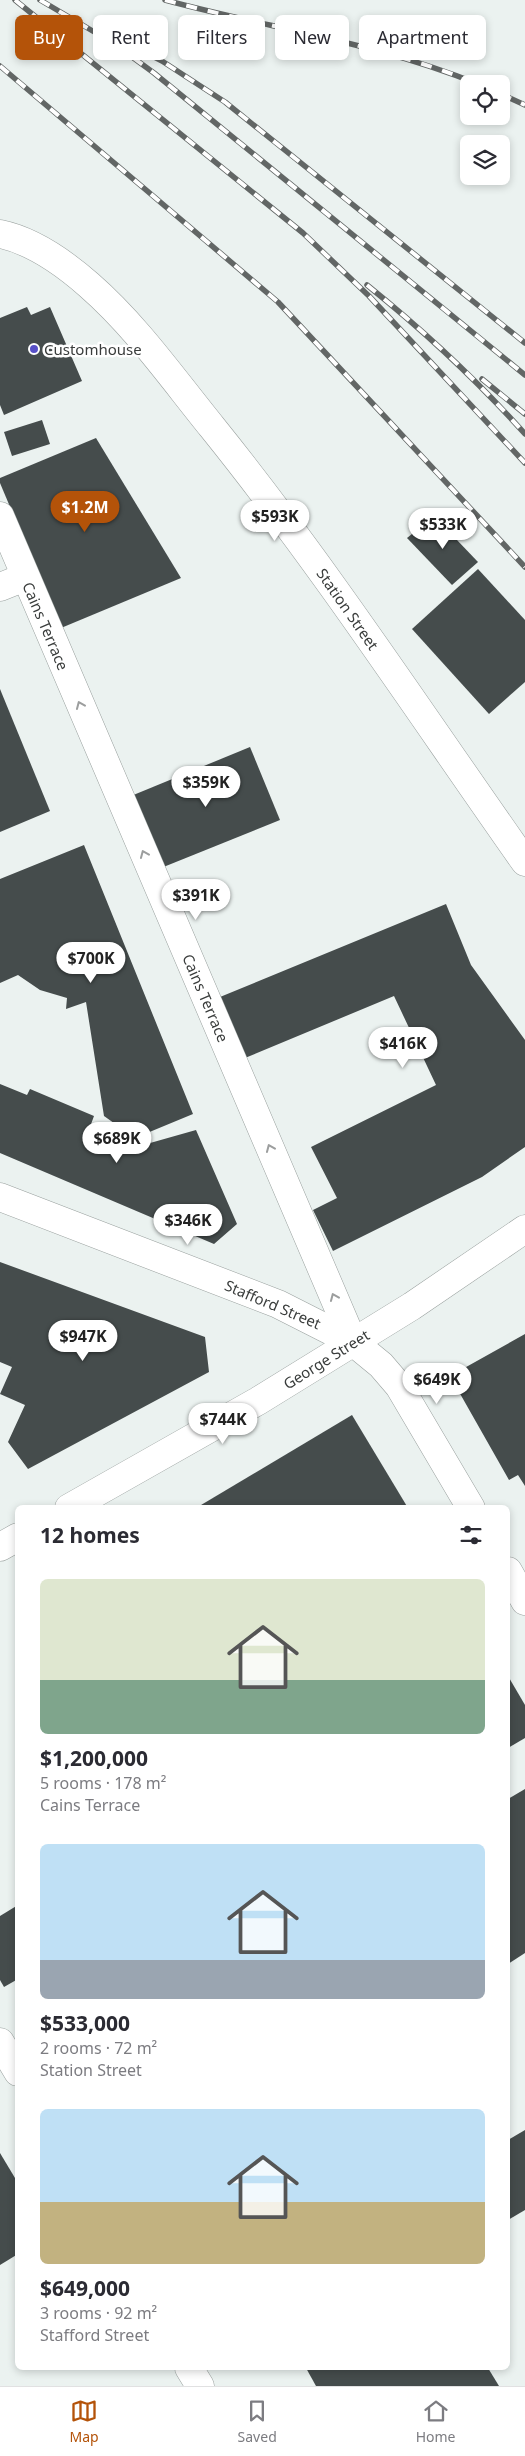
<!DOCTYPE html>
<meta charset="utf-8">
<style>
body{margin:0;font-family:"Noto Sans",sans-serif;background:#f2f2f3;color:#2b2b33;height:100vh;display:flex;flex-direction:column;font-size:19px;white-space:nowrap}
*{box-sizing:border-box;margin:0}
p{font-size:16px;color:#7c7c81}
.icon{flex:none;width:28px;height:28px;fill:none;stroke:currentColor;stroke-width:2;stroke-linecap:round;stroke-linejoin:round}
.map{position:relative;flex:1;overflow:hidden}
.drawer{position:absolute;left:15px;top:1505px;width:495px;height:865px;display:flex;flex-direction:column;background:#fff;border-radius:8px;box-shadow:0 2px 8px #0003}
.drawer>*{flex:none}
.guide{position:absolute;left:15px;top:15px;width:495px;height:45px;display:flex;gap:10px}
.buttons{position:absolute;left:460px;top:75px;display:grid;gap:10px}
.buttons a{display:grid;place-items:center;width:50px;height:50px;border-radius:8px;background:#fff;box-shadow:0 2px 8px #0003;font-size:25px}
.price{position:absolute;translate:-50% -42px;padding:0 11px;border-radius:18px;background:#fff;color:#222;font-size:16px;line-height:32px;filter:drop-shadow(0 1px 2px #0008)}
.price::after{content:'';position:absolute;left:50%;top:30px;width:15px;height:11px;margin-left:-8px;background:inherit;clip-path:polygon(0 0,100% 0,50% 100%)}
.price.selected{background:#b45309;color:#fff}
ul{padding:0;list-style:none}
li{display:grid;align-content:center;gap:10px;height:265px;padding:0 25px}
li span{display:grid;place-items:center;height:155px;border-radius:8px;color:#555}
li>.icon{margin-inline-start:auto}
span .icon{width:90px;height:90px;fill:#fffc;stroke-width:1}
li b{font-size:21px}
h2{display:flex;justify-content:space-between;align-items:center;height:60px;padding:0 25px;font-size:21px}
.pill{padding:0 18px;border-radius:8px;background:#fff;box-shadow:0 2px 8px #0003;font-size:18px;line-height:45px}
.pill.selected{background:#b45309;color:#fff}
.menu{display:flex;justify-content:space-around;align-items:center;height:70px;border-top:1px solid #e1e1e2;background:#fff;font-size:14px;color:#7c7c81}
.menu a{display:grid;justify-items:center;gap:2px}
.menu .selected{color:#b45309}
.map>svg:first-child{display:block}
.building{fill:#454c4c}
.lines{fill:none;stroke-linecap:round;stroke-linejoin:round}
.minor-casing{stroke:#99a09e;stroke-width:29}
.tertiary-casing{stroke:#99a09e;stroke-width:29}
.secondary-casing{stroke:#99a09e;stroke-width:29}
.minor{stroke:#fff;stroke-width:28}
.tertiary{stroke:#fff;stroke-width:28}
.secondary{stroke:#fff;stroke-width:28}
.rail-casing{stroke:#626665;stroke-width:5.5}
.rail{stroke:#fff;stroke-width:4;stroke-dasharray:11;stroke-linecap:butt}
.oneway{stroke:#9c9e9e}
.poi-dot{fill:#574fc7;stroke:#fff;stroke-width:2}
.labels{text-anchor:middle;dominant-baseline:central;stroke-width:5;stroke-linejoin:round;paint-order:stroke}
.poi-label{font-size:15px;fill:#3a3d3c;stroke:#fff;text-anchor:start}
.street-label{font-size:15px;fill:#3a3d3c;stroke:#fff}
</style>
<div class="map">
<svg width="525" height="2386" viewBox="0 0 525 2386">
<rect width="100%" height="100%" fill="#ebf2f0"/>
<g class="building">
<polygon points="27,307 31,315 50,307 82,381 4,415 0,405 0,318"/>
<polygon points="42,420 50,444 12,456 4,432"/>
<polygon points="96,438 181,578 61,628 0,483 0,478"/>
<polygon points="434,516 478,562 452,585 407,538"/>
<polygon points="478,569 525,620 525,682 489,714 412,629"/>
<polygon points="0,689 50,811 0,832"/>
<polygon points="250,747 280,820 161,868 131,796"/>
<polygon points="84,845 193,1114 135,1138 104,1116 86,1002 66,1009 67,998 40,990 18,975 0,983 0,879"/>
<polygon points="446,904 471,965 525,1040 525,1147 482,1177 333,1251 313,1210 337,1198 311,1147 436,1085 394,996 245,1058 220,997"/>
<polygon points="0,1084 27,1095 30,1089 94,1116 90,1127 136,1147 196,1130 237,1224 214,1244 0,1153"/>
<polygon points="0,1262 205,1337 209,1372 28,1469 8,1442 25,1405 0,1394 12,1367 0,1362"/>
<polygon points="525,1334 525,1486 518,1475 509,1480 450,1376"/>
<polygon points="352,1415 408,1508 196,1508"/>
<polygon points="508,1676 525,1705 525,1738 508,1748"/>
<polygon points="525,1789 525,1953 508,1964 508,1799"/>
<polygon points="18,1905 18,1979 4,1987 0,1980 0,1916"/>
<polygon points="525,2130 525,2210 508,2220 508,2140"/>
<polygon points="0,2153 18,2183 18,2254 0,2265"/>
<polygon points="306,2368 488,2368 499,2386 316,2386"/>
</g>
<g class="lines">
<g class="minor-casing">
<g id="minor">
<polyline points="0,516 353,1342"/>
<polyline points="0,587 25,577"/>
<polyline points="0,2042 18,2072"/>
<polyline points="189,2368 200,2386"/>
</g>
</g>
<g class="tertiary-casing">
<g id="tertiary">
<path d="M 0,234 C 34,241 64,263 89,285 C 136,326 173,379 212,427 C 324,566 422,716 525,862"/>
<polyline points="69,1508 258,1401 412,1306 525,1229"/>
<polyline points="0,1547 18,1537"/>
</g>
</g>
<g class="secondary-casing">
<g id="secondary">
<polyline points="0,1197 278,1304 353,1342 381,1365 399,1386 471,1508"/>
<polyline points="508,1571 525,1601"/>
</g>
</g>
<use href="#minor" class="minor"/>
<use href="#tertiary" class="tertiary"/>
<use href="#secondary" class="secondary"/>
<g class="rail-casing">
<g id="rail">
<polyline points="15,0 303,233 369,296 525,463"/>
<polyline points="40,0 113,43 154,73 525,375"/>
<path d="M 165,0 C 269,28 378,43 478,84"/>
<polyline points="108,33 162,61 225,102 525,343"/>
<polyline points="0,66 278,302 525,567"/>
<polyline points="501,94 525,105"/>
<path d="M 367,285 C 424,331 476,379 525,434"/>
<polyline points="482,379 525,414"/>
</g>
</g>
<use href="#rail" class="rail"/>
</g>
<defs><path id="oneway-chevron" d="M-2-3.5L2.5 0L-2 3.5" fill="none" stroke-width="1.6" stroke-linecap="round" stroke-linejoin="round" transform="scale(1.25)"/></defs>
<g class="oneway">
<use href="#oneway-chevron" transform="translate(80 705) rotate(-113)"/>
<use href="#oneway-chevron" transform="translate(144 854) rotate(-113)"/>
<use href="#oneway-chevron" transform="translate(270 1148) rotate(-113)"/>
<use href="#oneway-chevron" transform="translate(334 1297) rotate(-113)"/>
</g>
<circle class="poi-dot" cx="34" cy="349" r="5"/>
<g class="labels">
<g class="poi-label">
<text x="44" y="349">Customhouse</text>
</g>
<g class="street-label">
<text transform="translate(348 609) rotate(55)">Station Street</text>
<text transform="translate(46 626) rotate(67)">Cains Terrace</text>
<text transform="translate(206 998) rotate(67)">Cains Terrace</text>
<text transform="translate(273 1304) rotate(23)">Stafford Street</text>
<text transform="translate(326 1359) rotate(-32)">George Street</text>
</g>
</g>
</svg>
<div class="buttons">
<a><svg class="icon" aria-label="locate" viewBox="0 0 24 24"><circle cx="12" cy="12" r="6"/><path d="M12 2v4M12 18v4M2 12h4M18 12h4"/></svg></a>
<a><svg class="icon" aria-label="layers" viewBox="0 0 24 24"><path d="M12 4l9 5-9 5-9-5zM3 14l9 5 9-5"/></svg></a>
</div>
<b class="price selected" style="left:85px;top:533px">$1.2M</b>
<b class="price" style="left:275px;top:542px">$593K</b>
<b class="price" style="left:443px;top:550px">$533K</b>
<b class="price" style="left:206px;top:808px">$359K</b>
<b class="price" style="left:196px;top:921px">$391K</b>
<b class="price" style="left:91px;top:984px">$700K</b>
<b class="price" style="left:403px;top:1069px">$416K</b>
<b class="price" style="left:117px;top:1164px">$689K</b>
<b class="price" style="left:188px;top:1246px">$346K</b>
<b class="price" style="left:83px;top:1362px">$947K</b>
<b class="price" style="left:437px;top:1405px">$649K</b>
<b class="price" style="left:223px;top:1445px">$744K</b>
<div class="guide">
<a class="pill selected">Buy</a>
<a class="pill">Rent</a>
<a class="pill">Filters</a>
<a class="pill">New</a>
<a class="pill">Apartment</a>
</div>
<section class="drawer">
<h2>12 homes<svg class="icon" aria-label="filters" viewBox="0 0 24 24"><path d="M4 7h16M4 17h16"/><circle cx="9" cy="7" r="2"/><circle cx="15" cy="17" r="2"/></svg></h2>
<ul>
<li><span style="background:linear-gradient(#dfe7d0 65%,#7fa58c 0)"><svg class="icon" aria-label="home" viewBox="0 0 24 24"><path d="M3 11l9-7 9 7M6 9v11h12V9"/></svg></span><div><b>$1,200,000</b><p>5 rooms · 178 m²</p><p>Cains Terrace</p></div></li>
<li><span style="background:linear-gradient(#bfe0f5 75%,#9aa5b1 0)"><svg class="icon" aria-label="home" viewBox="0 0 24 24"><path d="M3 11l9-7 9 7M6 9v11h12V9"/></svg></span><div><b>$533,000</b><p>2 rooms · 72 m²</p><p>Station Street</p></div></li>
<li><span style="background:linear-gradient(#bfe0f5 60%,#c2b280 0)"><svg class="icon" aria-label="home" viewBox="0 0 24 24"><path d="M3 11l9-7 9 7M6 9v11h12V9"/></svg></span><div><b>$649,000</b><p>3 rooms · 92 m²</p><p>Stafford Street</p></div></li>
</ul>
</section>
</div>
<nav class="menu">
<a class="selected"><svg class="icon" aria-label="map" viewBox="0 0 24 24"><path d="M3 6l6-2 6 2 6-2v14l-6 2-6-2-6 2zM9 4v14M15 6v14"/></svg>Map</a>
<a><svg class="icon" aria-label="saved" viewBox="0 0 24 24"><path d="M7 4h10v16l-5-4-5 4z"/></svg>Saved</a>
<a><svg class="icon" aria-label="home" viewBox="0 0 24 24"><path d="M3 11l9-7 9 7M6 9v11h12V9"/></svg>Home</a>
</nav>
